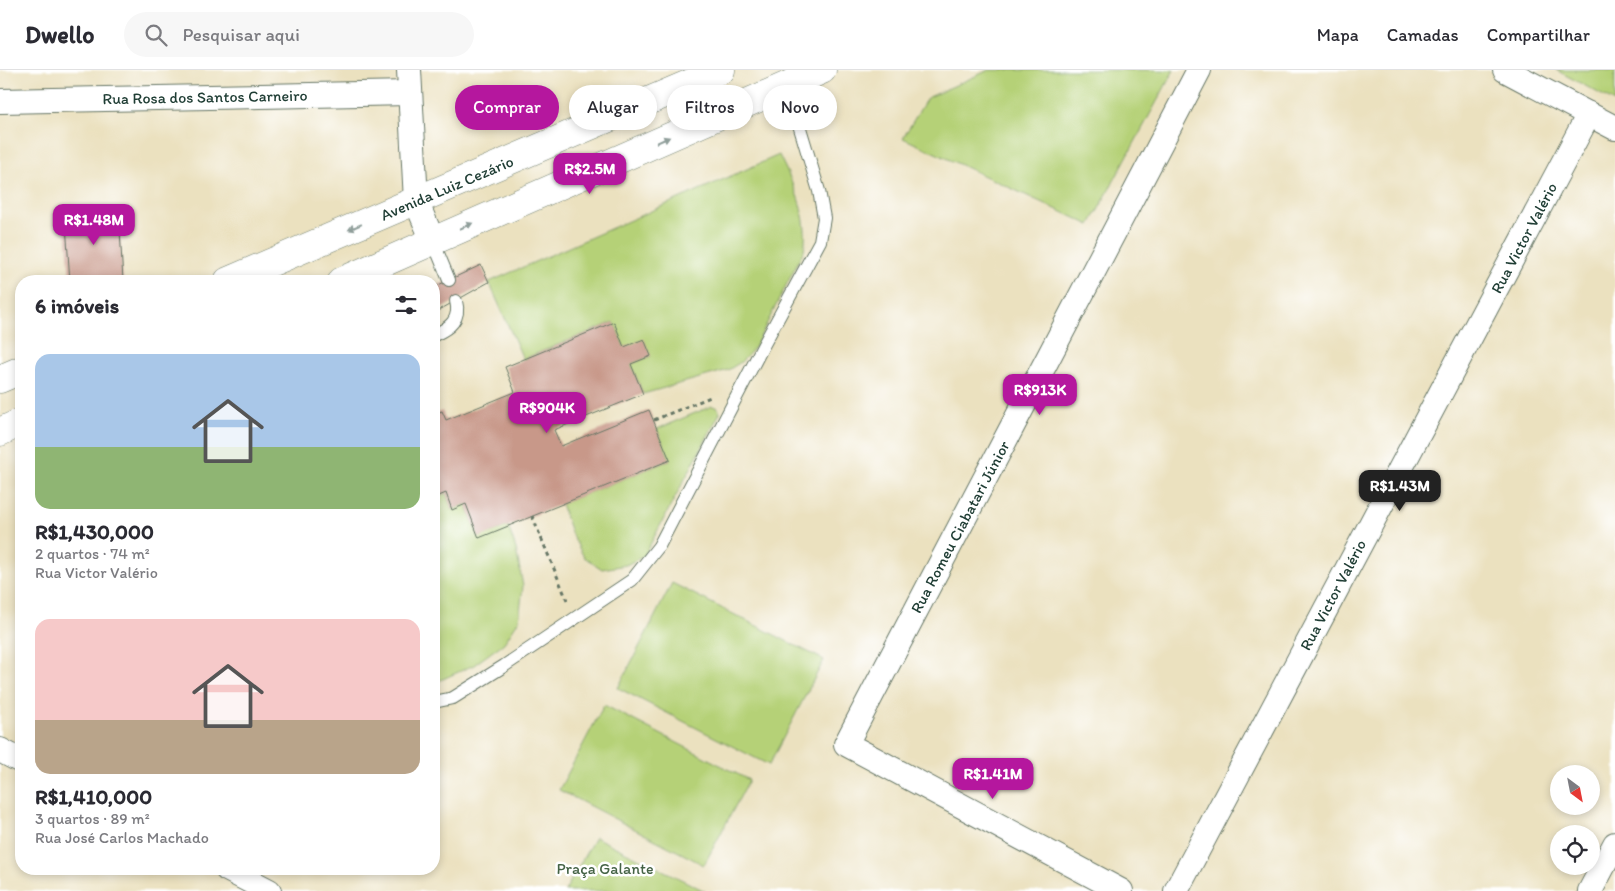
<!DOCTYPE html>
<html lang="pt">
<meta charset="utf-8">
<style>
body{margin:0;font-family:Itim,sans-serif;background:#f7f7f7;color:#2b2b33;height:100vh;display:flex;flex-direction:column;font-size:19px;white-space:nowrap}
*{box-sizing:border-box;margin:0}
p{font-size:16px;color:#7c7c81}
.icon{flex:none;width:28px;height:28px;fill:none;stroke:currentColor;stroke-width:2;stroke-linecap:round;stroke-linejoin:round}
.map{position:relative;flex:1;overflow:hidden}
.details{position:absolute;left:15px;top:205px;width:425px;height:600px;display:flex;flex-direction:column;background:#fff;border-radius:20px;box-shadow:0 2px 8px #0003}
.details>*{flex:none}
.guide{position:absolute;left:455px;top:15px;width:475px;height:45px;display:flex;gap:10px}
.needle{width:32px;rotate:148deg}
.controls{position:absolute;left:1550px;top:695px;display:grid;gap:10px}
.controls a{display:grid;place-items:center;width:50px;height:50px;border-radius:50%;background:#fff;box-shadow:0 2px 8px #0003;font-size:25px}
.price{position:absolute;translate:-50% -42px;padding:0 11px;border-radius:10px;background:#b5179e;color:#fff;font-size:16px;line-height:32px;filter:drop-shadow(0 1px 2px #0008)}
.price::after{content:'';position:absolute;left:50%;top:30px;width:15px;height:11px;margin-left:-8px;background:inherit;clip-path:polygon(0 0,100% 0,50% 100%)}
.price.active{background:#222;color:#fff}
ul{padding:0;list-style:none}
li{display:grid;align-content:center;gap:10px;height:265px;padding:0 20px}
li span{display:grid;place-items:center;height:155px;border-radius:15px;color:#555}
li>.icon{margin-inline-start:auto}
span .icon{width:90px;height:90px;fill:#fffc;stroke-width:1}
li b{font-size:21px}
h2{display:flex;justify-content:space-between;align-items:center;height:60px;padding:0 20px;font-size:21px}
.tag{padding:0 18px;border-radius:22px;background:#fff;box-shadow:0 2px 8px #0003;font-size:18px;line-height:45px}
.tag.active{background:#b5179e;color:#fff}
header{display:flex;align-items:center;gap:30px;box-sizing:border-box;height:70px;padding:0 25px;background:#fff;border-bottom:1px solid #e1e1e2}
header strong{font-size:24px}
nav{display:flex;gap:28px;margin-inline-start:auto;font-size:18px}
.search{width:350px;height:45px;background:#f7f7f7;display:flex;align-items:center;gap:12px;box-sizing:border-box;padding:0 18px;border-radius:28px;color:#7c7c81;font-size:19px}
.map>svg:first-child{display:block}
.green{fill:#b5d177;stroke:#6a8756}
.building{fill:#c89889}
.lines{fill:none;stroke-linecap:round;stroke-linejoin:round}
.lane-casing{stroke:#667665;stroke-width:14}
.street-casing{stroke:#667665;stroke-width:26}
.secondary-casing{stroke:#667665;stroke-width:29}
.path{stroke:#667665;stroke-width:3;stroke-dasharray:4 4;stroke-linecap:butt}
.lane{stroke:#fff;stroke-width:12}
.street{stroke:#fff;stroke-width:24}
.secondary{stroke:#fff;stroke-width:28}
.oneway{fill:#8f9e9a}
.labels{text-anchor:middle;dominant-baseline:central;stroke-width:5;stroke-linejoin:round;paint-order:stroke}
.street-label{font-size:16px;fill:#1f3d34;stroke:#fff}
.park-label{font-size:16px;fill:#446245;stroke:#fff}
</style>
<header>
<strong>Dwello</strong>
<div class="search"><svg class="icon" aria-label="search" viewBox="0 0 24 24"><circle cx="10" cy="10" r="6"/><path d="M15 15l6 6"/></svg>Pesquisar aqui</div>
<nav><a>Mapa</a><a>Camadas</a><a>Compartilhar</a></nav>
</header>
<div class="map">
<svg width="1615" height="821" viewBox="0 0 1615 821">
<rect width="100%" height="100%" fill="#fff"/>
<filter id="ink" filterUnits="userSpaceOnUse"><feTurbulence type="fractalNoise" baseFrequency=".02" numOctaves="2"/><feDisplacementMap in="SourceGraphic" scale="10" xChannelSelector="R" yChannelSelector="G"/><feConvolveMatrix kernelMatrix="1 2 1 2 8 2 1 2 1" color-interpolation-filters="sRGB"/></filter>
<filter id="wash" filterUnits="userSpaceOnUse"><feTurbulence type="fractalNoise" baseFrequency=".0096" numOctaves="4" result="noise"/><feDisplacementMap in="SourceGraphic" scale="20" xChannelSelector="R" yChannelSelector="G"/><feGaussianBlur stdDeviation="1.12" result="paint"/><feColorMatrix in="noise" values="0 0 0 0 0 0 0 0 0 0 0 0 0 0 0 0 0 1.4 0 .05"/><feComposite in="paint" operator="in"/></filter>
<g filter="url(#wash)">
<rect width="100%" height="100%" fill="#ebe1bf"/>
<g class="green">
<polygon points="989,0 1174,0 1090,155 903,68 927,28"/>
<polygon points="1556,0 1615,0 1615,32"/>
<path d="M 779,85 C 793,114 810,147 804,180 L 757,273 L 750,283 L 741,292 L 728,300 L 643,324 L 631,294 L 651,286 L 624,277 L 614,252 L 523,289 L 489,212 Z"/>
<path d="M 712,336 C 717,337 718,338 720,343 L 644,486 L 626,495 L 602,499 L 584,487 L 572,465 L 561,434 L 670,390 L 657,359 Z"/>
<polygon points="446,423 452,440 466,434 479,467 508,456 516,479 523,516 519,550 504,573 474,595 434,613 434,428"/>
<polygon points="672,513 824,590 769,695 618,618"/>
<polygon points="604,635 749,710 704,795 559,720"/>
<polygon points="595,767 705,821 565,821"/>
</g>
<g id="blocks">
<g class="building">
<polygon points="65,141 119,143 123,211 70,211"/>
<polygon points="481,195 489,212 434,243 434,217"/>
<polygon points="614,252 624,277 644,269 651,286 631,294 643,324 554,360 561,376 649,340 670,390 479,468 466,434 452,440 446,423 434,428 434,344 442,341 446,350 515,322 505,297"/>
</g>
</g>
</g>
<g filter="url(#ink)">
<use href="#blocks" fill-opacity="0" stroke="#667665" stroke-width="1"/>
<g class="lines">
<g class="lane-casing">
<g id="lane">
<polyline points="433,171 449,210"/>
<path d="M 434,265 C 450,258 461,249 456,231"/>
<polyline points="434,632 453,628 504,596 632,510 659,476 763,276 820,171 824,148 819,121 787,15"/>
</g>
</g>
<g class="street-casing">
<g id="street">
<polyline points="409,0 416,131 433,171"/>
<polyline points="1505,0 1615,58"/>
<polyline points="0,31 410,23"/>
<polyline points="0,680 21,691"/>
<polyline points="227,799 269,821"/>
<polyline points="1121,821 846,674 1199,0"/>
<polyline points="1176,821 1589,44"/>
<polyline points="1590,821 1615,774"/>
</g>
</g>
<g class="secondary-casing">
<g id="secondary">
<polyline points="228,211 721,0"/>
<polyline points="342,211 822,0"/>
<polyline points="0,309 21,300"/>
<polyline points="0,362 21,352"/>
</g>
</g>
<g class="path">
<polyline points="654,350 713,326"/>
<polyline points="532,446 567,530"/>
</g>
<use href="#lane" class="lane"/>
<use href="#street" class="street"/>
<use href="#secondary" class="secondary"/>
</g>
<defs><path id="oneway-solid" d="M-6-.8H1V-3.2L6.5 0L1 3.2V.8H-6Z" transform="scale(1.25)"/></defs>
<g class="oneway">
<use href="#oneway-solid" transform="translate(663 70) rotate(-24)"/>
<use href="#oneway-solid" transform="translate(466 156) rotate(-24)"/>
<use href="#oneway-solid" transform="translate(355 157) rotate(157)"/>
</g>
</g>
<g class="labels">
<g class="street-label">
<text transform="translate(205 27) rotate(-1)">Rua Rosa dos Santos Carneiro</text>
<text transform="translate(447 118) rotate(-23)">Avenida Luiz Cezário</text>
<text transform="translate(1524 168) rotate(-62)">Rua Victor Valério</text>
<text transform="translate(960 457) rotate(-62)">Rua Romeu Ciabatari Júnior</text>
<text transform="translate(1333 525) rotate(-62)">Rua Victor Valério</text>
</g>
<g class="park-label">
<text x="605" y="798">Praça Galante</text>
</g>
</g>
</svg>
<div class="controls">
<a><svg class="needle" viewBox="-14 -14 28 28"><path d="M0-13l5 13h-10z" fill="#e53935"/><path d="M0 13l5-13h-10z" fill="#7c7c81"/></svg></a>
<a><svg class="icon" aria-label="locate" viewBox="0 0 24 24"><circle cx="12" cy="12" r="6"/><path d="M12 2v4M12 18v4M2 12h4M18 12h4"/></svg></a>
</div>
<b class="price" style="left:590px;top:125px">R$2.5M</b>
<b class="price" style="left:94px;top:176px">R$1.48M</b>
<b class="price" style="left:1040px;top:346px">R$913K</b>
<b class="price" style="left:547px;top:364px">R$904K</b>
<b class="price active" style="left:1400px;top:442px">R$1.43M</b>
<b class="price" style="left:993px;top:730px">R$1.41M</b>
<div class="guide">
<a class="tag active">Comprar</a>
<a class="tag">Alugar</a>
<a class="tag">Filtros</a>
<a class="tag">Novo</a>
</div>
<section class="details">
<h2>6 imóveis<svg class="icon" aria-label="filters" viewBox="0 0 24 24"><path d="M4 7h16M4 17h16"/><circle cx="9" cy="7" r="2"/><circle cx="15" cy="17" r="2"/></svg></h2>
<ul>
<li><span style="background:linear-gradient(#a9c7e8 60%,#8fb573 0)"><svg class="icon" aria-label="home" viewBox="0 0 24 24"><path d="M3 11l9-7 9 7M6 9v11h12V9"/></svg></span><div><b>R$1,430,000</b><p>2 quartos · 74 m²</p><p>Rua Victor Valério</p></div></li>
<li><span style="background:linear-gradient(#f6c9c9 65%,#b9a48a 0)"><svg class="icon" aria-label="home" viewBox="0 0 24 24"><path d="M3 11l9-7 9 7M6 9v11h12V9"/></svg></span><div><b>R$1,410,000</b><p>3 quartos · 89 m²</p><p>Rua José Carlos Machado</p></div></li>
</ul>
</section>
</div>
